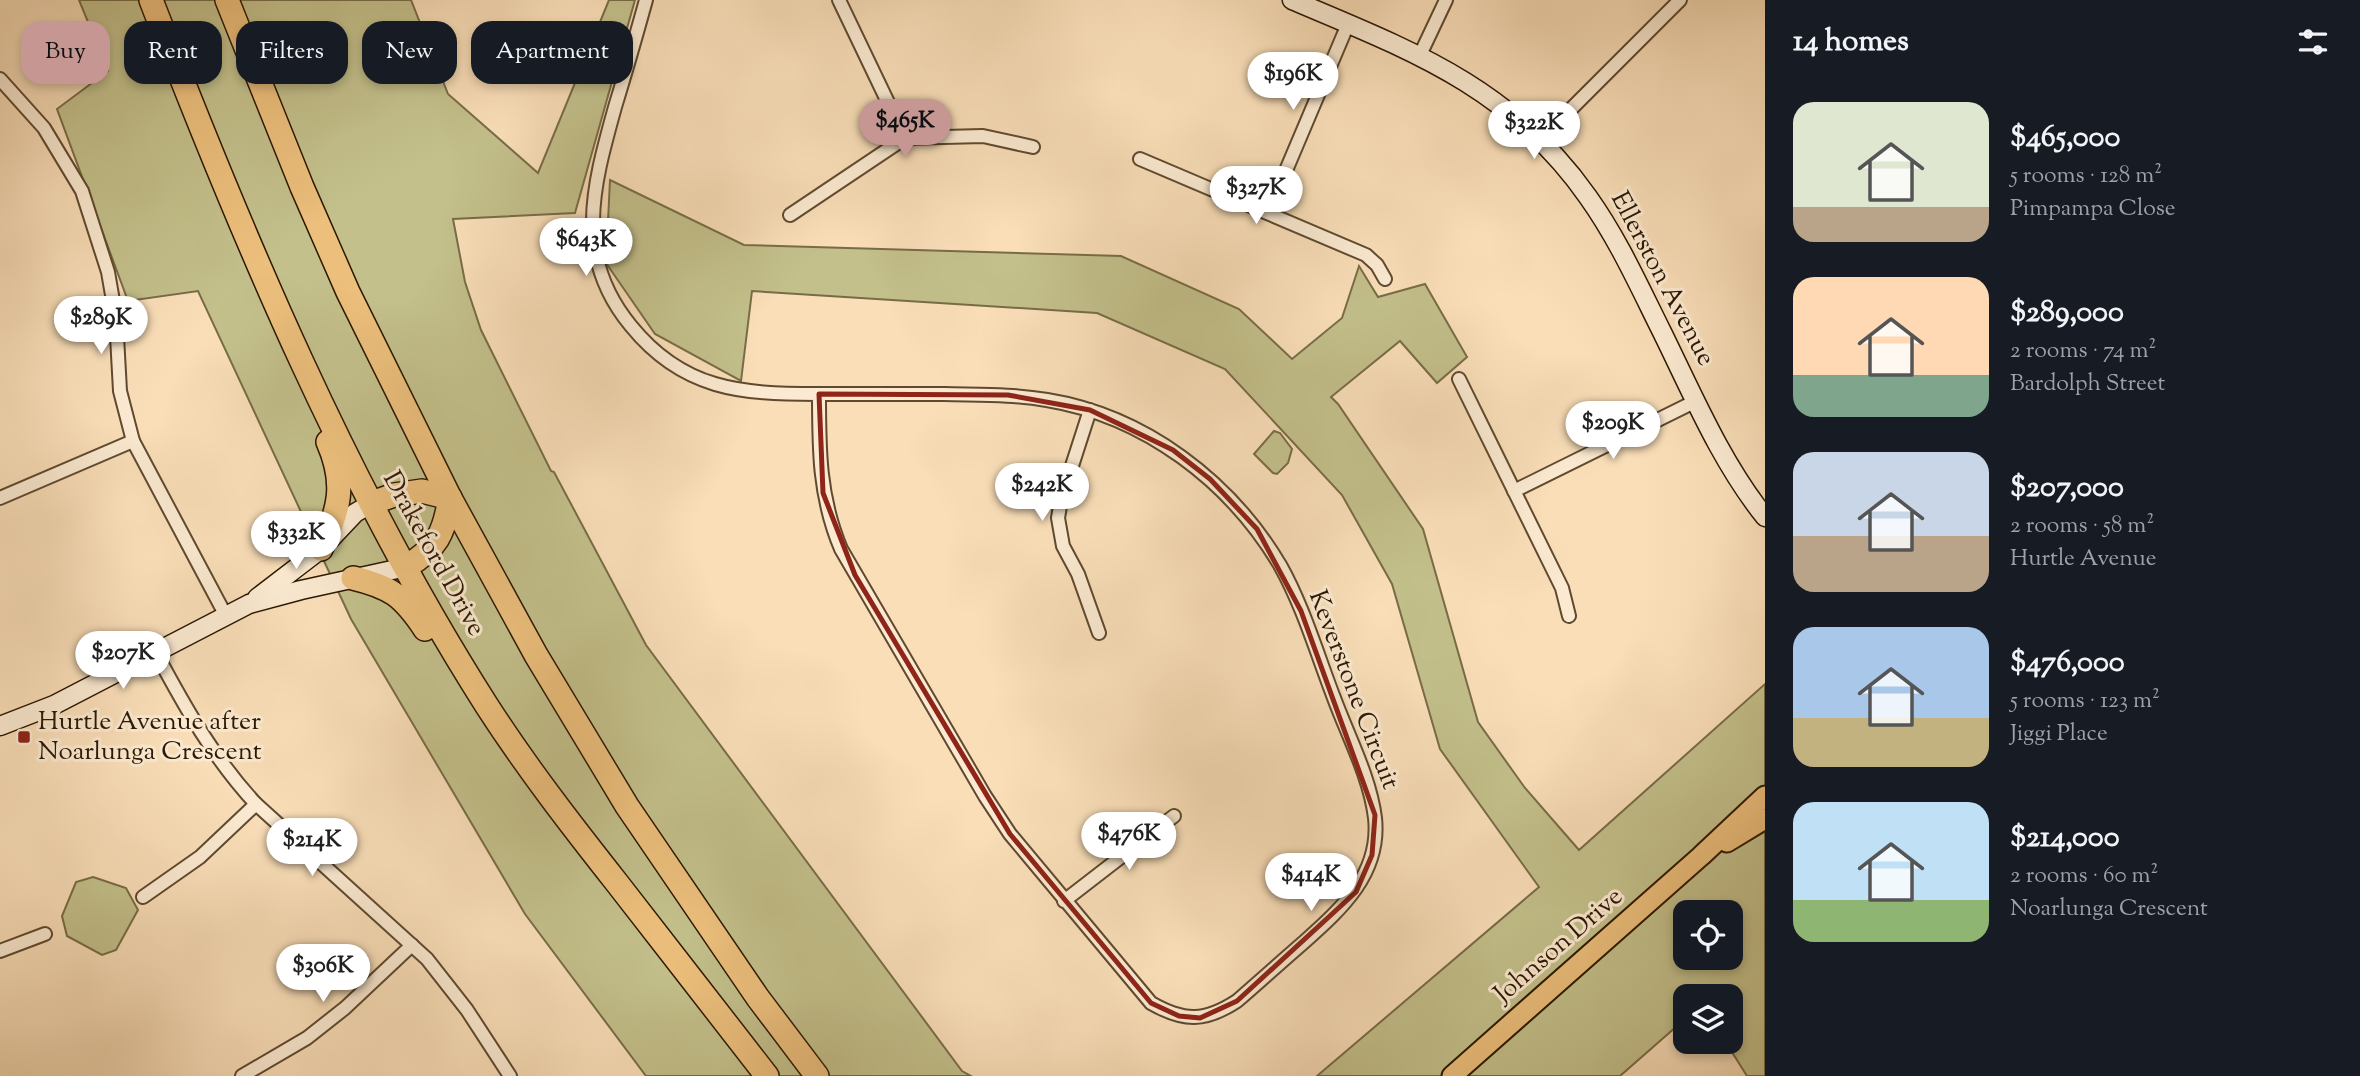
<!DOCTYPE html>
<meta charset="utf-8">
<style>
body{margin:0;font-family:"Sorts Mill Goudy",serif;background:#242831;color:#f1f3f6;height:100vh;display:flex;flex-direction:column;font-size:26px;white-space:nowrap}
*{box-sizing:border-box;margin:0}
p{font-size:23px;color:#9ea1a6}
.icon{flex:none;width:38px;height:38px;fill:none;stroke:currentColor;stroke-width:2;stroke-linecap:round;stroke-linejoin:round}
.map{position:relative;flex:1;overflow:hidden}
.side{display:flex;flex-direction:column;background:#171b24;width:595px}
.side>*{flex:none}
.top-card{position:absolute;left:21px;top:21px;width:665px;height:63px;display:flex;gap:14px}
.buttons{position:absolute;left:1673px;top:900px;display:grid;gap:14px}
.buttons a{display:grid;place-items:center;width:70px;height:70px;border-radius:14px;background:#171b24;box-shadow:0 4px 10px #0003;font-size:35px}
.price{position:absolute;translate:-50% -60px;padding:0 16px;border-radius:24px;background:#fff;color:#222;font-size:23px;line-height:46px;filter:drop-shadow(0 2px 4px #0008)}
.price::after{content:'';position:absolute;left:50%;top:42px;width:21px;height:16px;margin-left:-10px;background:inherit;clip-path:polygon(0 0,100% 0,50% 100%)}
.price.current{background:#c59692;color:#111}
ul{padding:0;list-style:none}
li{display:flex;align-items:center;gap:21px;height:175px;padding:0 28px}
li span{display:grid;place-items:center;flex:none;width:196px;height:140px;border-radius:21px;color:#555}
li>.icon{margin-inline-start:auto}
span .icon{width:84px;height:84px;fill:#fffc;stroke-width:1}
li b{font-size:30px}
h2{display:flex;justify-content:space-between;align-items:center;height:84px;padding:0 28px;font-size:30px}
.pill{padding:0 24px;border-radius:21px;background:#171b24;box-shadow:0 4px 10px #0003;font-size:24px;line-height:63px}
.pill.current{background:#c59692;color:#111}
main{display:flex;flex:1;min-height:0}
.map>svg:first-child{display:block}
.green{fill:#c3c08b;stroke:#786c47;stroke-width:2;fill-rule:evenodd}
.lines{fill:none;stroke-linecap:round;stroke-linejoin:round}
.street-casing{stroke:#5f4a30;stroke-width:16}
.secondary-casing{stroke:#2c1803;stroke-width:21}
.primary-casing{stroke:#2c1803;stroke-width:23}
.highway-casing{stroke:#2c1803;stroke-width:26}
.street{stroke:#fbead1;stroke-width:12}
.secondary{stroke:#fbead1;stroke-width:18}
.primary{stroke:#ecbf7c;stroke-width:19}
.highway{stroke:#ecbf7c;stroke-width:23}
.marked{fill:none;stroke:#8f2418;stroke-width:5;stroke-linejoin:round}
.poi-dot{fill:#8f2418;stroke:#fbead1;stroke-width:2.5}
.labels{text-anchor:middle;dominant-baseline:central;stroke-width:6;stroke-linejoin:round;paint-order:stroke}
.street-label{font-size:26px;fill:#2c1803;stroke:#fbead1}
.poi-label{font-size:26px;fill:#2c1803;stroke:#fbead1;text-anchor:start}
</style>
<main>
<div class="map">
<svg width="1765" height="1076" viewBox="0 0 1765 1076">
<rect width="100%" height="100%" fill="#f9deb8"/>
<filter id="stains"><feTurbulence type="fractalNoise" baseFrequency=".00286" numOctaves="4"/><feColorMatrix values="0 0 0 0 .2 0 0 0 0 .09 0 0 0 0 .02 0 0 0 .5 -.17"/></filter>
<radialGradient id="worn" r=".72"><stop offset=".6" stop-color="#630" stop-opacity="0"/><stop offset="1" stop-color="#630" stop-opacity=".3"/></radialGradient>
<g class="green">
<polygon points="79,0 411,0 448,94 538,173 609,0 635,0 575,213 453,219 465,282 481,330 551,471 554,472 646,645 962,1071 971,1076 646,1076 525,914 351,619 198,291 128,301 57,109 108,71"/>
<path d="M 610,180 L 744,245 L 1121,256 L 1239,309 L 1292,359 L 1342,318 L 1359,266 L 1378,297 L 1425,284 L 1467,357 L 1437,383 L 1400,341 L 1331,397 L 1338,404 L 1423,529 L 1478,722 L 1525,788 L 1579,850 L 1765,684 L 1765,1076 L 1747,1076 L 1725,1041 L 1731,1041 L 1731,996 L 1685,996 L 1685,1019 L 1620,1076 L 1317,1076 L 1539,887 L 1440,749 L 1392,584 L 1342,495 L 1225,369 L 1097,313 L 752,291 L 741,381 L 655,334 L 606,263 ZM 1685,912 L 1731,912 L 1731,957 L 1685,957 Z"/>
<polygon points="1274,431 1280,433 1292,449 1288,463 1277,474 1273,473 1254,454"/>
<polygon points="93,877 126,888 138,910 116,950 102,955 67,936 62,916 76,882"/>
</g>
<g class="lines">
<g class="street-casing">
<g id="street">
<path d="M 646,0 C 636,36 626,71 615,107 C 593,186 573,256 631,326 C 683,390 741,394 817,394 C 859,394 902,394 944,394 C 979,395 1013,394 1047,400 C 1145,416 1230,481 1280,565 C 1303,606 1317,654 1334,698 C 1348,736 1370,777 1375,818 C 1381,874 1341,909 1303,943 C 1281,962 1259,982 1237,1001 C 1205,1022 1184,1022 1151,1003 L 1010,834 L 985,796 L 841,549 C 819,497 819,449 819,394"/>
<polyline points="839,0 905,138"/>
<polyline points="1420,55 1446,0"/>
<polyline points="0,79 44,128 82,191 108,272 116,318 120,391 133,441 226,616"/>
<polyline points="1540,140 1680,0"/>
<polyline points="1140,159 1366,255 1377,265 1385,279"/>
<polyline points="1268,213 1348,24"/>
<polyline points="790,215 905,138 983,136 1033,147"/>
<polyline points="1459,379 1562,588 1569,616"/>
<polyline points="1090,410 1061,500 1058,518 1063,546 1078,574 1099,633"/>
<polyline points="1514,491 1696,401"/>
<polyline points="0,498 133,441"/>
<path d="M 156,653 C 185,707 214,759 256,804 L 427,959 L 467,1010 L 510,1076"/>
<polyline points="143,897 200,857 256,804"/>
<polyline points="1064,901 1174,816"/>
<polyline points="0,951 45,934"/>
<polyline points="242,1076 307,1038 345,1008 412,945"/>
</g>
</g>
<g class="secondary-casing">
<g id="secondary">
<path d="M 1292,0 C 1410,50 1511,87 1588,197 C 1618,239 1639,286 1662,332 C 1693,395 1721,462 1765,517"/>
<polyline points="257,598 321,549 355,513 372,503"/>
<polyline points="0,726 54,705 249,604 301,590 406,567"/>
</g>
</g>
<g class="primary-casing">
<g id="primary">
<polyline points="1727,842 1765,819"/>
<polyline points="1452,1076 1701,856 1765,796"/>
</g>
</g>
<g class="highway-casing">
<g id="highway">
<path d="M 151,0 C 244,241 348,488 487,706 C 527,768 572,826 617,883 C 667,947 717,1012 767,1076"/>
<polyline points="227,0 302,187 348,292 450,498 536,655 627,806 758,998 817,1076"/>
<polyline points="372,503 394,495 422,491 450,498"/>
<path d="M 321,549 C 340,509 346,483 328,442"/>
<path d="M 406,567 C 437,548 444,534 450,498"/>
<path d="M 353,578 C 391,587 403,596 425,629"/>
</g>
</g>
<use href="#street" class="street"/>
<use href="#secondary" class="secondary"/>
<use href="#primary" class="primary"/>
<use href="#highway" class="highway"/>
</g>
<path class="marked" d="M 819,394 L 1008,395 L 1090,410 L 1173,450 L 1210,479 L 1257,529 L 1301,611 L 1375,815 L 1372,855 L 1356,892 L 1237,1001 L 1200,1018 L 1179,1016 L 1151,1003 L 1010,834 L 855,575 L 823,493 Z"/>
<rect class="poi-dot" x="17" y="730" width="14" height="14" rx="3.5"/>
<g class="labels">
<g class="street-label">
<text transform="translate(1662 279) rotate(62)">Ellerston Avenue</text>
<text transform="translate(433 554) rotate(61)">Drakeford Drive</text>
<text transform="translate(1353 690) rotate(69)">Keverstone Circuit</text>
<text transform="translate(1559 946) rotate(-41)">Johnson Drive</text>
</g>
<g class="poi-label">
<text x="38" y="722">Hurtle Avenue after<tspan x="38" dy="30">Noarlunga Crescent</tspan></text>
</g>
</g>
<rect width="100%" height="100%" filter="url(#stains)"/>
<rect width="100%" height="100%" fill="url(#worn)"/>
</svg>
<div class="buttons">
<a><svg class="icon" aria-label="locate" viewBox="0 0 24 24"><circle cx="12" cy="12" r="6"/><path d="M12 2v4M12 18v4M2 12h4M18 12h4"/></svg></a>
<a><svg class="icon" aria-label="layers" viewBox="0 0 24 24"><path d="M12 4l9 5-9 5-9-5zM3 14l9 5 9-5"/></svg></a>
</div>
<b class="price" style="left:1293px;top:112px">$196K</b>
<b class="price current" style="left:905px;top:159px">$465K</b>
<b class="price" style="left:1534px;top:161px">$322K</b>
<b class="price" style="left:1256px;top:226px">$327K</b>
<b class="price" style="left:586px;top:278px">$643K</b>
<b class="price" style="left:101px;top:356px">$289K</b>
<b class="price" style="left:1613px;top:461px">$209K</b>
<b class="price" style="left:1042px;top:523px">$242K</b>
<b class="price" style="left:296px;top:571px">$332K</b>
<b class="price" style="left:123px;top:691px">$207K</b>
<b class="price" style="left:1129px;top:872px">$476K</b>
<b class="price" style="left:312px;top:878px">$214K</b>
<b class="price" style="left:1311px;top:913px">$414K</b>
<b class="price" style="left:323px;top:1004px">$306K</b>
<div class="top-card">
<a class="pill current">Buy</a>
<a class="pill">Rent</a>
<a class="pill">Filters</a>
<a class="pill">New</a>
<a class="pill">Apartment</a>
</div>
</div>
<section class="side">
<h2>14 homes<svg class="icon" aria-label="filters" viewBox="0 0 24 24"><path d="M4 7h16M4 17h16"/><circle cx="9" cy="7" r="2"/><circle cx="15" cy="17" r="2"/></svg></h2>
<ul>
<li><span style="background:linear-gradient(#dfe7d0 75%,#b9a48a 0)"><svg class="icon" aria-label="home" viewBox="0 0 24 24"><path d="M3 11l9-7 9 7M6 9v11h12V9"/></svg></span><div><b>$465,000</b><p>5 rooms · 128 m²</p><p>Pimpampa Close</p></div></li>
<li><span style="background:linear-gradient(#ffd9b3 70%,#7fa58c 0)"><svg class="icon" aria-label="home" viewBox="0 0 24 24"><path d="M3 11l9-7 9 7M6 9v11h12V9"/></svg></span><div><b>$289,000</b><p>2 rooms · 74 m²</p><p>Bardolph Street</p></div></li>
<li><span style="background:linear-gradient(#c9d6e8 60%,#b9a48a 0)"><svg class="icon" aria-label="home" viewBox="0 0 24 24"><path d="M3 11l9-7 9 7M6 9v11h12V9"/></svg></span><div><b>$207,000</b><p>2 rooms · 58 m²</p><p>Hurtle Avenue</p></div></li>
<li><span style="background:linear-gradient(#a9c7e8 65%,#c2b280 0)"><svg class="icon" aria-label="home" viewBox="0 0 24 24"><path d="M3 11l9-7 9 7M6 9v11h12V9"/></svg></span><div><b>$476,000</b><p>5 rooms · 123 m²</p><p>Jiggi Place</p></div></li>
<li><span style="background:linear-gradient(#bfe0f5 70%,#8fb573 0)"><svg class="icon" aria-label="home" viewBox="0 0 24 24"><path d="M3 11l9-7 9 7M6 9v11h12V9"/></svg></span><div><b>$214,000</b><p>2 rooms · 60 m²</p><p>Noarlunga Crescent</p></div></li>
</ul>
</section>
</main>
